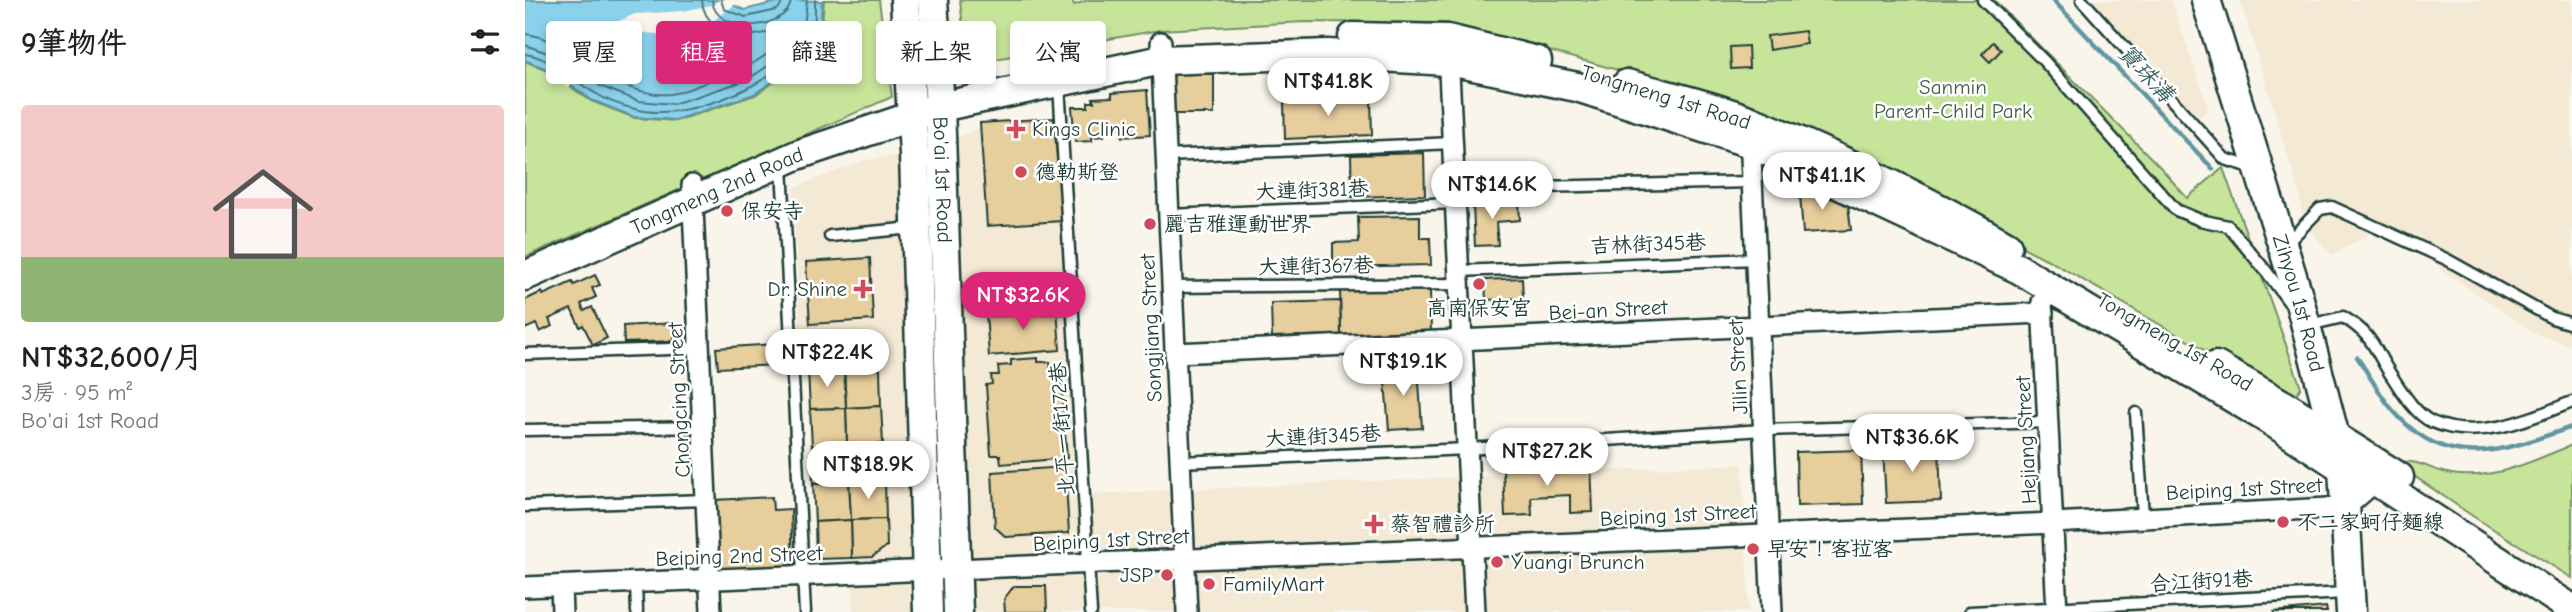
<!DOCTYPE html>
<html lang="zh-TW">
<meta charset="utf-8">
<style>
body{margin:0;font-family:"Comic Neue","LXGW WenKai TC",sans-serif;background:#f6f6f6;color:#222;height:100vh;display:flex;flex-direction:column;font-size:26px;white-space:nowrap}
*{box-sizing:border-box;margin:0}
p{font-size:23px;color:#767676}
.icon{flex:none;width:38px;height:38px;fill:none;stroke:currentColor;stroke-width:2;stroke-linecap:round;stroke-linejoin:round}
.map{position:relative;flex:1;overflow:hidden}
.side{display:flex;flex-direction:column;background:#fff;width:525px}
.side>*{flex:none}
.guide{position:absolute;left:21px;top:21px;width:665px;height:63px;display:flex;gap:14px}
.price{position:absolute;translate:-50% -60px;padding:0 16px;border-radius:24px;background:#fff;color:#222;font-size:23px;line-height:46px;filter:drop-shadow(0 2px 4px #0008)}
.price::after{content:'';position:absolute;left:50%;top:42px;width:21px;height:16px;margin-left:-10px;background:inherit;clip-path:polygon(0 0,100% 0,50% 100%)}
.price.active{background:#db2777;color:#fff}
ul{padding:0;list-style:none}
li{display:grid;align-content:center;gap:14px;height:371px;padding:0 21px}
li+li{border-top:2px solid #e0e0e0}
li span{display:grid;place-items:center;height:217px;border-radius:7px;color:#555}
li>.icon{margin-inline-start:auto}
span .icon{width:126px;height:126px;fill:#fffc;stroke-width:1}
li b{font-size:30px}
h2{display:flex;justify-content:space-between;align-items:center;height:84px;padding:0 21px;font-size:30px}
.chip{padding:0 24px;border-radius:7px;background:#fff;box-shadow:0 4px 10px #0003;font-size:24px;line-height:63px}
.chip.active{background:#db2777;color:#fff}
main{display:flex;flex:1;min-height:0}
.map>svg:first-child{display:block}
.built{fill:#f4e9d4}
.green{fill:#c7e49b;stroke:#739068;stroke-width:2}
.water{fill:#8ad1ec;stroke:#5f96a2;stroke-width:2}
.pier{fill:#faf5eb}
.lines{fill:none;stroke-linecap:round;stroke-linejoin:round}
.shore{stroke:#4a787e;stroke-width:2}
.stream{stroke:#5f96a2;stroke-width:4.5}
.building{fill:#e7ce9d;stroke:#1f3d34;stroke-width:2}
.lane-casing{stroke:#1f3d34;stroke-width:15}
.street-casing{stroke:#1f3d34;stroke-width:24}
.secondary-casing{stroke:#1f3d34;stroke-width:33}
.lane{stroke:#fff;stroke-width:10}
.street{stroke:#fff;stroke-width:19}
.secondary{stroke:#fff;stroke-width:28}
.poi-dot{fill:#d1495b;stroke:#fff;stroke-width:2.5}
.labels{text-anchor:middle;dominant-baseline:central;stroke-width:5;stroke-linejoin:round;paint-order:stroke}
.park-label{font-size:21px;fill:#415e49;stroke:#fff}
.street-label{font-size:21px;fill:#1f3d34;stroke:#fff}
.poi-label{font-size:21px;fill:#1f3d34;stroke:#fff;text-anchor:start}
.water-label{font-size:23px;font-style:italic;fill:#3a6262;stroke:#fff}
</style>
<main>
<section class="side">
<h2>9筆物件<svg class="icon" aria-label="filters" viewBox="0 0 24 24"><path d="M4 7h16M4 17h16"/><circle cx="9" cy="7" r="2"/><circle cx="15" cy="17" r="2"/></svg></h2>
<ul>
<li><span style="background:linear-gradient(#f6c9c9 70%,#8fb573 0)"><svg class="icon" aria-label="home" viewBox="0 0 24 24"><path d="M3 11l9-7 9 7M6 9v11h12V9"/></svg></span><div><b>NT$32,600/月</b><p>3房 · 95 m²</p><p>Bo'ai 1st Road</p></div></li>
</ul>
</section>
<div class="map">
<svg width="2047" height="612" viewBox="0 0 2047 612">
<rect width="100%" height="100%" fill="#faf5eb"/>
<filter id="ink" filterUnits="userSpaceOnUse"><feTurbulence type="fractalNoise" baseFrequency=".0143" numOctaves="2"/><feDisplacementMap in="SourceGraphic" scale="14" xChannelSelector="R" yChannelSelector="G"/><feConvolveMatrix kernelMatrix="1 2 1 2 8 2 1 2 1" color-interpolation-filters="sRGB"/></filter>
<g filter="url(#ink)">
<g class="built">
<polygon points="1566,0 1646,0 1684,109 1675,117 1646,90"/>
<polygon points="1715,0 2047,0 2047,346 2011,334 1917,270 1900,254 1854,229 1807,255 1778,223 1775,196"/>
<polygon points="533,124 557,550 558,612 328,612 319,335 275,337 268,188 340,160 389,154 452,129"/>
<polygon points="1217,464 1224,612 570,612 567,494"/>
</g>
<g class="green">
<polygon points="299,0 354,0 367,97 0,257 0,61 23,71 66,101 110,118 151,121 230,95 271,67 296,33"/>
<polygon points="435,0 547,0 549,5 563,0 1469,0 1636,168 1662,198 1698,168 1776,387 1767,401 1525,261 1216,104 922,23 780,22 635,30 442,64"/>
<path d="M 2047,445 L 2047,578 L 1949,517 L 1870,463 C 1890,457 1907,471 1927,474 C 1968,481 2010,460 2047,445 Z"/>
</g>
<polygon class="water" points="0,0 197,0 219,10 261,0 297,1 295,33 270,67 229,94 150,120 109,117 67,100 24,70 0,60"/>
<polygon class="pier" points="194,0 205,0 212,3 180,27 162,32 143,35 110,32 97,35 70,51 44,88 33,81 66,38 87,24 110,14 158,11 186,5"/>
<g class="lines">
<g class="shore">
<path d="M 187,0 C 190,36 264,31 266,0"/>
<polyline points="196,0 199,9 221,17 252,10 256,5 257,0"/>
<path d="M 0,34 C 17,35 35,46 49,55 C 77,75 110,97 146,94 C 161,92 178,83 192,78 C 220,69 246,57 262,33 L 259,28 C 247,31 233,36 220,36 C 199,37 178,21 177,0"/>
<polyline points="0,45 31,56 75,86 113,101 148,104 222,80 259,55 279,27 282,0"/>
<path d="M 0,54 C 27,57 47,81 70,93 C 81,100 97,106 110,109 C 161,124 263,81 287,32 C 291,23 290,10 290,0"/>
</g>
<g class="stream">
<polyline points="1528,0 1688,169"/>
<path d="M 1832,357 C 1846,377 1858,402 1876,419 C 1928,473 1985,448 2047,427"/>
</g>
</g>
<g class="building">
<polygon points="1280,31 1282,44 1244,50 1242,36"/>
<polygon points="1468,42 1476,50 1465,62 1457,54"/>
<polygon points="1223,46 1224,68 1206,69 1205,47"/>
<polygon points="647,73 689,74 689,114 646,114"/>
<polygon points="622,90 625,135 597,137 596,124 578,126 579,136 567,137 567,141 550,142 547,107 563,107 563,102 569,102 568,98 587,97 587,93"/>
<polygon points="846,98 847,135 760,139 759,101"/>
<polygon points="529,118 537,221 462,226 455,123"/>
<polygon points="899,153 900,195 827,197 826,155"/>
<polygon points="1274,182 1323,205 1326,230 1278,233"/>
<polygon points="994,203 995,220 971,222 973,245 950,246 948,206"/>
<polygon points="895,216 895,238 905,238 906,265 808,267 808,243 834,242 833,217"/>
<polygon points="345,258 348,320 285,324 281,262"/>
<polygon points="70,275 75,285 67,288 71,297 56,304 59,311 67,307 82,338 68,345 58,325 55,327 46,309 24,319 27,326 15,332 11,324 0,329 0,300 17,292 18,295 47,282 49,285"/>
<polygon points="997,278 998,298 961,300 960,280"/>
<polygon points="905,290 906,333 816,335 815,291"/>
<polygon points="815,301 816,335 747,337 746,303"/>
<polygon points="532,308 535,350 464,356 461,313"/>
<polygon points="148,323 149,341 99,343 98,326"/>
<polygon points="249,344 251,365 193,368 191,348"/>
<polygon points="513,358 513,362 525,362 526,369 535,368 542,458 476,464 475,455 466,455 461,385 467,384 466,375 474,375 473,366 486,365 486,360"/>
<polygon points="893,367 897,428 864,430 859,369"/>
<polygon points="355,369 356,406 321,408 319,370"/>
<polygon points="319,370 321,408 285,409 283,371"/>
<polygon points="356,406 358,444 322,445 321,408"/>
<polygon points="321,408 322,445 287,446 285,409"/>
<polygon points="358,444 360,481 324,483 322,445"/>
<polygon points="322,445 324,483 288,484 287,446"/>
<polygon points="1414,446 1416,501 1361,503 1358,448"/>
<polygon points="1336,450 1338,504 1272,506 1271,452"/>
<polygon points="1066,465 1068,512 1045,513 1045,495 1006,497 1007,515 980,516 978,469"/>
<polygon points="540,467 544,533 481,537 470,527 467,472"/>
<polygon points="360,481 361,519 326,520 324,483"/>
<polygon points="324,483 326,520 290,522 288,484"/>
<polygon points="247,497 248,510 266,509 268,566 193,570 189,500"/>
<polygon points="361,519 362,546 347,557 327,558 326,520"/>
<polygon points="326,520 327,558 291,559 290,522"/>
<polygon points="489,586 521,586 522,612 480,612 479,599"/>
<polygon points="1801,607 1802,612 1748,612"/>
</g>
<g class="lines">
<g class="lane-casing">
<g id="lane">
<polyline points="1458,0 1520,62 1651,210 1675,220 1703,226 1741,271 1764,302"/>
<polyline points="1557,0 1700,159 1729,168"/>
<polyline points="534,85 566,612"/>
<polyline points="641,156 928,143"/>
<polyline points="257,166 280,612"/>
<polyline points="930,189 1227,182"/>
<polyline points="644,215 930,203"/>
<polyline points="305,236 388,228"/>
<polyline points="1762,243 1795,209 1807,207 1921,259 2027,318 2047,324"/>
<polyline points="934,271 1231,259"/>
<polyline points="647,287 934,284"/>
<path d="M 1784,325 L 1818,317 C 1851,337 1848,349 1868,378 C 1877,392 1891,415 1907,422 C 1954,442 2004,419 2047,402"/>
<polyline points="0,354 174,348"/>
<polyline points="1611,413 1618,516"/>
<polyline points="0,430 178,427"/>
<polyline points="655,462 942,449 1238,430 1523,422"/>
<polyline points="0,506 181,500"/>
<polyline points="111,583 112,612"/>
<polyline points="1445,612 1821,593"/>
</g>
</g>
<g class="street-casing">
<g id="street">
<polyline points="636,42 662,612"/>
<polyline points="923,50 950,612"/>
<polyline points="1225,135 1247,612"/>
<polyline points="167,185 186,612"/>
<polyline points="1517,302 1532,612"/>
<polyline points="650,353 1518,313"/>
<polyline points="36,586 37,612"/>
<polyline points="0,587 1528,523 1821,507 1851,481 1855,474"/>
</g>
</g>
<g class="secondary-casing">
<g id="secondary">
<polyline points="380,0 389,154 403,612"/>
<path id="s1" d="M 408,0 L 415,107 L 433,612"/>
<path id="s2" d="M 1681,0 L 1773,295 L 1818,468 L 1826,612"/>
<polyline points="828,37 923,39 1012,61"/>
<path d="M 1102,84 C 1143,96 1187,105 1226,121 C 1313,157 1401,199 1482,246"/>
<path id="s3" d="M 0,276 L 272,155 L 415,107 L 637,60 L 803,54 L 924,61 L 1052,87 L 1225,143 L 1494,269 L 1743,419 L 1818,468 L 1851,481 L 2047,609"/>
<polyline points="1691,366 1769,411 1874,477"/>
</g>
</g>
<use href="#lane" class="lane"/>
<use href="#street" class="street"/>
<use href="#secondary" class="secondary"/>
</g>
</g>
<g class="poi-dot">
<path d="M487.5 118.5h7v7h7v7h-7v7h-7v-7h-7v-7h7z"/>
<circle cx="496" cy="172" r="7"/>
<circle cx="202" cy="211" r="7"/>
<circle cx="625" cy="224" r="7"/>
<circle cx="954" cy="284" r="7"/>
<path d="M334.5 278.5h7v7h7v7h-7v7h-7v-7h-7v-7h7z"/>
<circle cx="1758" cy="522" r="7"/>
<path d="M845.5 513.5h7v7h7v7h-7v7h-7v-7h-7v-7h7z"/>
<circle cx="1228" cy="549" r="7"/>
<circle cx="972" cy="562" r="7"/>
<circle cx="642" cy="575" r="7"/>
<circle cx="684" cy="584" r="7"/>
</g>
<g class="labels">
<g class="park-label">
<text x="1428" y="87">Sanmin<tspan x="1428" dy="24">Parent-Child Park</tspan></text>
</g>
<g class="street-label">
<text transform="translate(1141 97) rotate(17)">Tongmeng 1st Road</text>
<text stroke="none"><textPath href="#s1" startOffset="180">Bo'ai 1st Road</textPath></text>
<text transform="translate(787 190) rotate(-2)">大連街381巷</text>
<text stroke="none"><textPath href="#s3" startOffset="210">Tongmeng 2nd Road</textPath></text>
<text transform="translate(1123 244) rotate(-2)">吉林街345巷</text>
<text transform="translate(791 266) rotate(-1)">大連街367巷</text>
<text stroke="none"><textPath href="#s2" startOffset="317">Zihyou 1st Road</textPath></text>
<text transform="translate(1083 310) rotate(-3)">Bei-an Street</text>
<text transform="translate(626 328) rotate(-93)">Songjiang Street</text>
<text transform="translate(1650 342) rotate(30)">Tongmeng 1st Road</text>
<text transform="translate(1213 367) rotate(-93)">Jilin Street</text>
<text transform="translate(154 400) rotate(-93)">Chongcing Street</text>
<text transform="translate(537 429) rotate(-94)">北平一街172巷</text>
<text transform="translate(798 436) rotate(-3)">大連街345巷</text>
<text transform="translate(1501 440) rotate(-93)">Hejiang Street</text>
<text transform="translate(1719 489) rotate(-3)">Beiping 1st Street</text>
<text transform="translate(1153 515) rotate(-3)">Beiping 1st Street</text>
<text transform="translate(586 540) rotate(-3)">Beiping 1st Street</text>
<text transform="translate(214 556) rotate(-2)">Beiping 2nd Street</text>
<text transform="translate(1676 581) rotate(-3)">合江街91巷</text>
</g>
<g class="poi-label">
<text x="507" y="129">Kings Clinic</text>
<text x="510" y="172">德勒斯登</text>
<text x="216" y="211">保安寺</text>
<text x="639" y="224">麗吉雅運動世界</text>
<text x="322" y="289" text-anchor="end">Dr. Shine</text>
<text x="954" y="308" text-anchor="middle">高南保安宮</text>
<text x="1772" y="522">不二家蚵仔麵線</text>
<text x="865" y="524">蔡智禮診所</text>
<text x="1242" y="549">早安！客拉客</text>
<text x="986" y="562">Yuangi Brunch</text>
<text x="628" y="575" text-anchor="end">JSP</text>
<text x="698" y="584">FamilyMart</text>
</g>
<g class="water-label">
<text transform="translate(1621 73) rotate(47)">寶珠溝</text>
</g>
</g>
</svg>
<b class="price" style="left:803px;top:118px">NT$41.8K</b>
<b class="price" style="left:1297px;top:212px">NT$41.1K</b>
<b class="price" style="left:967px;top:221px">NT$14.6K</b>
<b class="price active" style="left:498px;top:332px">NT$32.6K</b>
<b class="price" style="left:302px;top:389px">NT$22.4K</b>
<b class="price" style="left:878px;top:398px">NT$19.1K</b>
<b class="price" style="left:1387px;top:474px">NT$36.6K</b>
<b class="price" style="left:1022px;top:488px">NT$27.2K</b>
<b class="price" style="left:343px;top:501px">NT$18.9K</b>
<div class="guide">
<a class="chip">買屋</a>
<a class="chip active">租屋</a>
<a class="chip">篩選</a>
<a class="chip">新上架</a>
<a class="chip">公寓</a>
</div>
</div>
</main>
